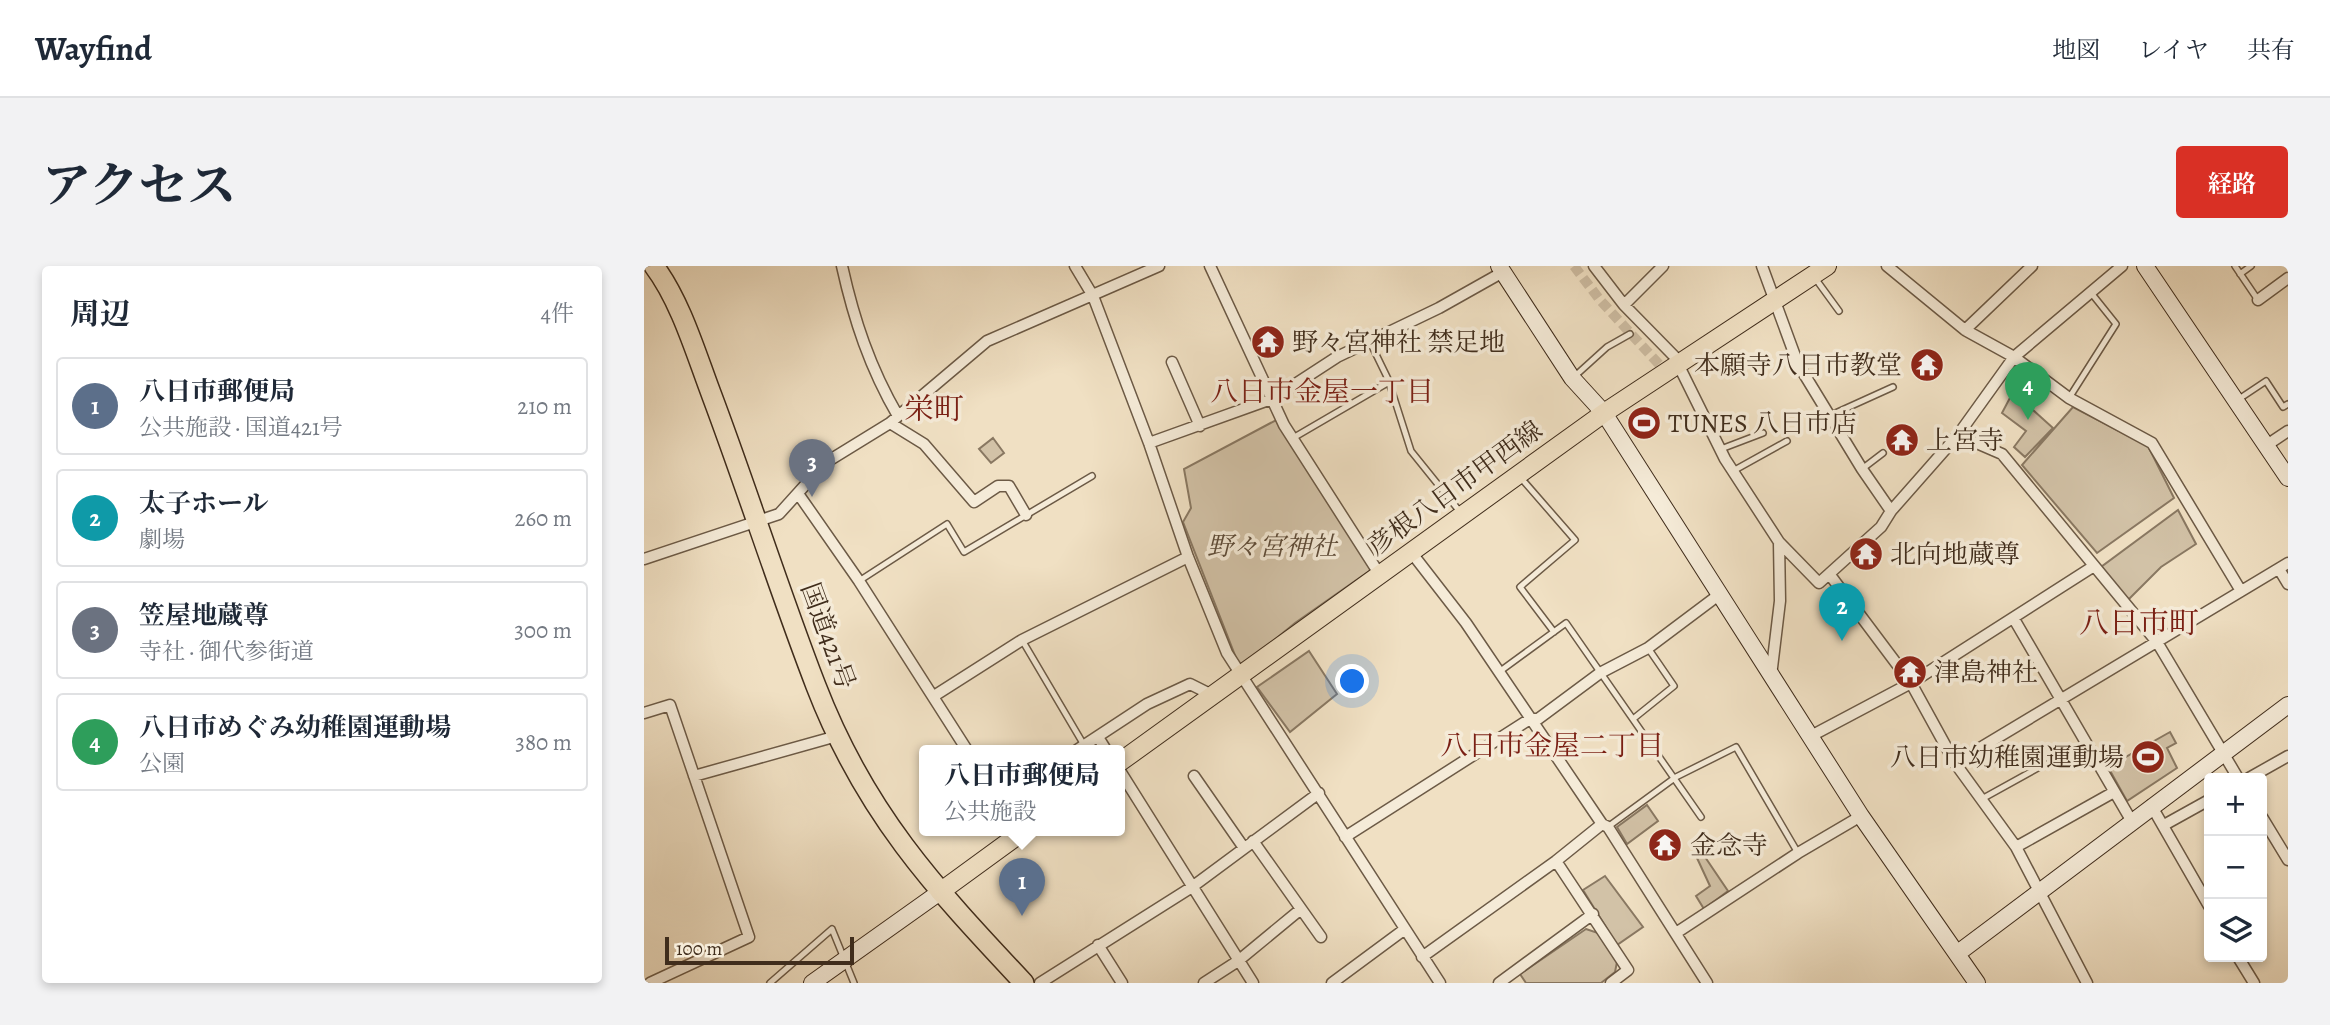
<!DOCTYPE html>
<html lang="ja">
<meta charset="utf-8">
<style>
:root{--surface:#fff;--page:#f2f2f3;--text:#1f2937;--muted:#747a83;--line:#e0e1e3;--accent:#d93025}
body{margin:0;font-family:Alegreya,"Noto Serif JP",serif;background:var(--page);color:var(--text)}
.controls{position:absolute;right:21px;bottom:21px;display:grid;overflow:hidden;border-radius:7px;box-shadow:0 4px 10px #0003}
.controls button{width:63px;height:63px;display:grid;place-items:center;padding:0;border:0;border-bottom:2px solid var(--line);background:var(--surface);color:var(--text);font:35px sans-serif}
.scale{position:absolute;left:21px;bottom:18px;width:189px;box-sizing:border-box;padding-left:7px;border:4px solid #402d1c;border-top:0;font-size:19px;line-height:24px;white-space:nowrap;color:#402d1c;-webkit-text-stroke:5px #f5ebd8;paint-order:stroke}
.you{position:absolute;left:709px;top:416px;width:24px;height:24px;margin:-18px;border:5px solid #fff;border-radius:50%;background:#1a73e8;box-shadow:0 0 0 10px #1a73e833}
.badge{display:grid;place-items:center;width:46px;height:46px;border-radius:50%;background:var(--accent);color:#fff;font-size:23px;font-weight:700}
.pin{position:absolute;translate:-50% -58px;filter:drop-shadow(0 2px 4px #0008)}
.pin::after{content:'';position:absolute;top:37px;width:24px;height:21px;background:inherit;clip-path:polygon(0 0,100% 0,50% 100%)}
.popup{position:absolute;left:275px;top:479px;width:206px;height:91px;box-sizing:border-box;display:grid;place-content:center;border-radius:7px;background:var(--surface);filter:drop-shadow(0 2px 5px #0005);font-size:23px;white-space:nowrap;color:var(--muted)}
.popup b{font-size:26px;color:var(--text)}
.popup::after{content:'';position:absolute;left:50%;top:100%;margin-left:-14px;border:14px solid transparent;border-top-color:var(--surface)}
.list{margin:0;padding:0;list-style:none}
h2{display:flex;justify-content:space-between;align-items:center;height:91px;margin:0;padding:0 28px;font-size:30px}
h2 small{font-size:23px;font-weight:400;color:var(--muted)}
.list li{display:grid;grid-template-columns:46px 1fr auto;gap:21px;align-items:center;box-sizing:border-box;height:98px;margin:0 14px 14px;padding:0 14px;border:2px solid var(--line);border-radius:7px}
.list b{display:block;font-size:26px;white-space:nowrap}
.list p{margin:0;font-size:23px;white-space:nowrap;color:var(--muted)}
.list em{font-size:23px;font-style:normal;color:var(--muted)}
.icon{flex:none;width:38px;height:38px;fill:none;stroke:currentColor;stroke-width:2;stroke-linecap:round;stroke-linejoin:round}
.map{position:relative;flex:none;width:1644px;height:717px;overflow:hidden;border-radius:7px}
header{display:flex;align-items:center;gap:42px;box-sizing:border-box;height:98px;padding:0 35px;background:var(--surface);border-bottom:2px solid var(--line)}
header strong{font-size:33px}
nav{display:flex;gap:38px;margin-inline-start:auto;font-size:24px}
.intro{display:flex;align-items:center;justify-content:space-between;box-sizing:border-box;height:168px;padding:0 42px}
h1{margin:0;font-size:49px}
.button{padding:18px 32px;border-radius:7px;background:var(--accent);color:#fff;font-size:24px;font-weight:700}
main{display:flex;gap:42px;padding:0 42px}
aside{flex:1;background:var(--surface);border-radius:7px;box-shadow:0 4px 10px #0003}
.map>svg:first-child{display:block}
.green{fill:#d2c2a7;stroke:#897862;stroke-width:2}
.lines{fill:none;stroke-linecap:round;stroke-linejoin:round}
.street-tunnel{stroke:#cdbca2;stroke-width:10;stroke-dasharray:10 5;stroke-linecap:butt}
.lane-casing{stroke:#6c5a46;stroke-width:8}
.street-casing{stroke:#6c5a46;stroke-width:13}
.secondary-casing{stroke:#402d1c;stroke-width:18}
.primary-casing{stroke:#402d1c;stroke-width:20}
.highway-casing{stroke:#402d1c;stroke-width:22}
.lane{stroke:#f5ebd8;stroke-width:5}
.street{stroke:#f5ebd8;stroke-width:10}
.secondary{stroke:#f5ebd8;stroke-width:16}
.primary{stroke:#f0e0c3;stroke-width:18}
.highway{stroke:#f0e0c3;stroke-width:19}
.labels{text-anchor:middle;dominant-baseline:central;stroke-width:7;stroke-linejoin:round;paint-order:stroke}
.poi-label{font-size:26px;fill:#402d1c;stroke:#f5ebd8;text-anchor:start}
.street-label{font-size:26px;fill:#402d1c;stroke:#f5ebd8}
.park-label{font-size:26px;font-style:italic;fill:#5d4b38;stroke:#f5ebd8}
.neighbourhood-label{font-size:28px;fill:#7a1f14;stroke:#f5ebd8}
.quarter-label{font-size:30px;fill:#7a1f14;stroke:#f5ebd8}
</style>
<header>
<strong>Wayfind</strong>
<nav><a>地図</a><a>レイヤ</a><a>共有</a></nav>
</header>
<div class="intro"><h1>アクセス</h1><a class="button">経路</a></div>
<main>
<aside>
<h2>周辺<small>4件</small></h2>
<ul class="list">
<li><span class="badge" style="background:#5c6f8a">1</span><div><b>八日市郵便局</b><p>公共施設 · 国道421号</p></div><em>210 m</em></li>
<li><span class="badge" style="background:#0f9aa8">2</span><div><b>太子ホール</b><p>劇場</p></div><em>260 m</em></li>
<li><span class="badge" style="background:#6b7280">3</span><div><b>笠屋地蔵尊</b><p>寺社 · 御代参街道</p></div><em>300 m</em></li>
<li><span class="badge" style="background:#2e9e5b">4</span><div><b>八日市めぐみ幼稚園運動場</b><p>公園</p></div><em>380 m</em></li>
</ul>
</aside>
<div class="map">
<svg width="1644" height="717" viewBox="0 0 1644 717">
<rect width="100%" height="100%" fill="#f0e0c3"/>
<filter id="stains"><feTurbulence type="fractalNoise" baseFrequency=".00286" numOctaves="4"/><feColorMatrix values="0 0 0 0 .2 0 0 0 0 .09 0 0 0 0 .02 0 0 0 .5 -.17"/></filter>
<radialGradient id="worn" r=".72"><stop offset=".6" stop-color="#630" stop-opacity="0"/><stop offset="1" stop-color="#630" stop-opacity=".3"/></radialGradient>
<path class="green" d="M1369,126L1409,162L1381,191L1370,181L1382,165L1358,147Z
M1429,141L1504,180L1530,232L1453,287L1378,199Z
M636,152L731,301L651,357L596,402L539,256L547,242L540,203Z
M349,172L360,187L347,197L335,183Z
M1534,244L1552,278L1517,301L1484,334L1457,301Z
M665,385L693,428L646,466L613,421Z
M1526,466L1532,477L1523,482L1533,502L1483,535L1464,501Z
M1003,539L1014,555L983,578L973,561Z
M1059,588L1084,625L1060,643L1052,630L1066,620L1053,592Z
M961,610L999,661L973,679L939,624Z
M942,663L954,667L973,696L971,706L957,717H882L876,708Z"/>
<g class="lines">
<path class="street-tunnel" d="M930,0L956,34L1023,107"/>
<g class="lane-casing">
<path id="lane" d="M1591,0L1614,34
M1596,8L1607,0
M1171,12L1195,45
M726,76L744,113L767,185L817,247
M931,110L963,81L986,68
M1425,132L1472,58L1448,28
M1595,133L1622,115L1639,141L1644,138
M1185,150L1249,121
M649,172L745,116
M1077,183L1119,167
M1218,203L1239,187
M1089,205L1143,175
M877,212L931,274L876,321L910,366
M215,315L303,258L320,286L448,210
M378,374L440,479
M855,406L922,357L1057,551
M989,453L1030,420L1004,382
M1336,534L1401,498
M965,560L1032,511L1092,481L1154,587
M126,717L188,663L210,717"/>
</g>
<g class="street-casing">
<path id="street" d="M198,0C210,54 226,102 254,150
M431,0L449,30L505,177L544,291L583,387L796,717
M566,0L640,159L736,309
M950,0L980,39L1030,90L1081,193L1135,276L1175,317L1237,261L1247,245L1314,169L1370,91L1478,0
M1118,0L1154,98L1218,203L1247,245
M1243,0L1321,64L1370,91L1425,132L1508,177L1597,325
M1614,34L1644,12
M980,39L1019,0
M1321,64L1388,0
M528,96L556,160
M246,157L280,178L330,236L354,220H365L382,249
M1314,169L1358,188L1513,376L1594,512
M505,177L630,132L693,91L795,42L859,6
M1623,179L1644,165
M155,229L215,315L323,484
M767,286L822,357L958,558L964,561L1063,717
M0,293L135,248L181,197L246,157L343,75L515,0
M1635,303L1644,318
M1186,309L1267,417L1311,497L1372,581L1443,717
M1370,353L1487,554
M1127,410L1136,335L1135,276
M290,430L378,374L544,291
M0,447L26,439L105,671L6,717
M1167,470L1267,417L1450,300
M454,471L462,484
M433,484L503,438L546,418L568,429
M1311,497L1644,297
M476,505L609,717
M50,510L193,470
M550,510L600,582
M1605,512L1644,490
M1507,539L1565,640
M1618,551L1644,594
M1520,559L1565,534
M701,571L886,453H894L956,407L1004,382L1076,328
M609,575L677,671
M1372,581L1470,526
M912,595L984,704L967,717
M1032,667L1154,587L1217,550
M454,679L478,717
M778,691L912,595L958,558
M1594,691L1610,717
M396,717L548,621L675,527
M560,717L594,695L657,643
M688,717L761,663
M855,717L949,648"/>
</g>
<g class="secondary-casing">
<path id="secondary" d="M855,0L928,112L960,147L1217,550L1333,717
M1501,0L1644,212
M1314,687L1644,439
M168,717L296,626"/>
</g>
<g class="primary-casing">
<path id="primary" d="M476,496L960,147L1183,0
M296,626L381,564"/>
</g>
<g class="highway-casing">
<path id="highway" d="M10,0C37,36 52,88 68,130C104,226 135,324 172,420C221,547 289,620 380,717"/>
</g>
<use href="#lane" class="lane"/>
<use href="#street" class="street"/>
<use href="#secondary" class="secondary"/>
<use href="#primary" class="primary"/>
<use href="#highway" class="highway"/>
</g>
<defs>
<g id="temple-disc" transform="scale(1.75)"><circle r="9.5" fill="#8f2418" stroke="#f5ebd8"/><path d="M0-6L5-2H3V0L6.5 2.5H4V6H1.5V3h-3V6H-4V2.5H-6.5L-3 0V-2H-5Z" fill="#fff"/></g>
<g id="stadium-disc" transform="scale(1.75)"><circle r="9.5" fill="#8f2418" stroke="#f5ebd8"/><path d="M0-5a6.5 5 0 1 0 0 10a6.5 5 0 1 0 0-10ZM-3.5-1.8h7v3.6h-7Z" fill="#fff"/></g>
</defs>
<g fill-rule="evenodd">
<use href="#temple-disc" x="624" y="76"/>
<use href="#temple-disc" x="1283" y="99"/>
<use href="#stadium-disc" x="1000" y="157"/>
<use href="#temple-disc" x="1258" y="174"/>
<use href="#temple-disc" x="1222" y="288"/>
<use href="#temple-disc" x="1266" y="406"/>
<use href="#stadium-disc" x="1504" y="491"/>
<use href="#temple-disc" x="1021" y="579"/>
</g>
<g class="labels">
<g class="poi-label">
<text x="648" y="76">野々宮神社 禁足地</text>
<text x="1258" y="99" text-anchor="end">本願寺八日市教堂</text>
<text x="1024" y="157">TUNES 八日市店</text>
<text x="1282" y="174">上宮寺</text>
<text x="1246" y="288">北向地蔵尊</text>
<text x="1290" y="406">津島神社</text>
<text x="1480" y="491" text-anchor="end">八日市幼稚園運動場</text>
<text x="1046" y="579">金念寺</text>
</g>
<g class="street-label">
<text transform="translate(811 222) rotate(-36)">彦根八日市甲西線</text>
<text transform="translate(184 370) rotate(70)">国道421号</text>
</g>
<g class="park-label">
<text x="628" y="280">野々宮神社</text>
</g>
<g class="neighbourhood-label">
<text x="678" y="126">八日市金屋一丁目</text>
<text x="908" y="480">八日市金屋二丁目</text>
</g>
<g class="quarter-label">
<text x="290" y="143">栄町</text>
<text x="1495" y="357">八日市町</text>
</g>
</g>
<rect width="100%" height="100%" filter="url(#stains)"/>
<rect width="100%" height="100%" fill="url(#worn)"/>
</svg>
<div class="controls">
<button>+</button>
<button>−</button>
<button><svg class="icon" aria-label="layers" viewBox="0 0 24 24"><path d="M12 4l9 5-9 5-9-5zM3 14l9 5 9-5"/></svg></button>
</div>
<div class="scale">100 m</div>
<div class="you"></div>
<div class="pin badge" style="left:378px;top:650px;background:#5c6f8a">1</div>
<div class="popup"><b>八日市郵便局</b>公共施設</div>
<div class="pin badge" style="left:1198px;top:375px;background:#0f9aa8">2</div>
<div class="pin badge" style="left:168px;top:231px;background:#6b7280">3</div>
<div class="pin badge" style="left:1384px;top:154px;background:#2e9e5b">4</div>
</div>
</main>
